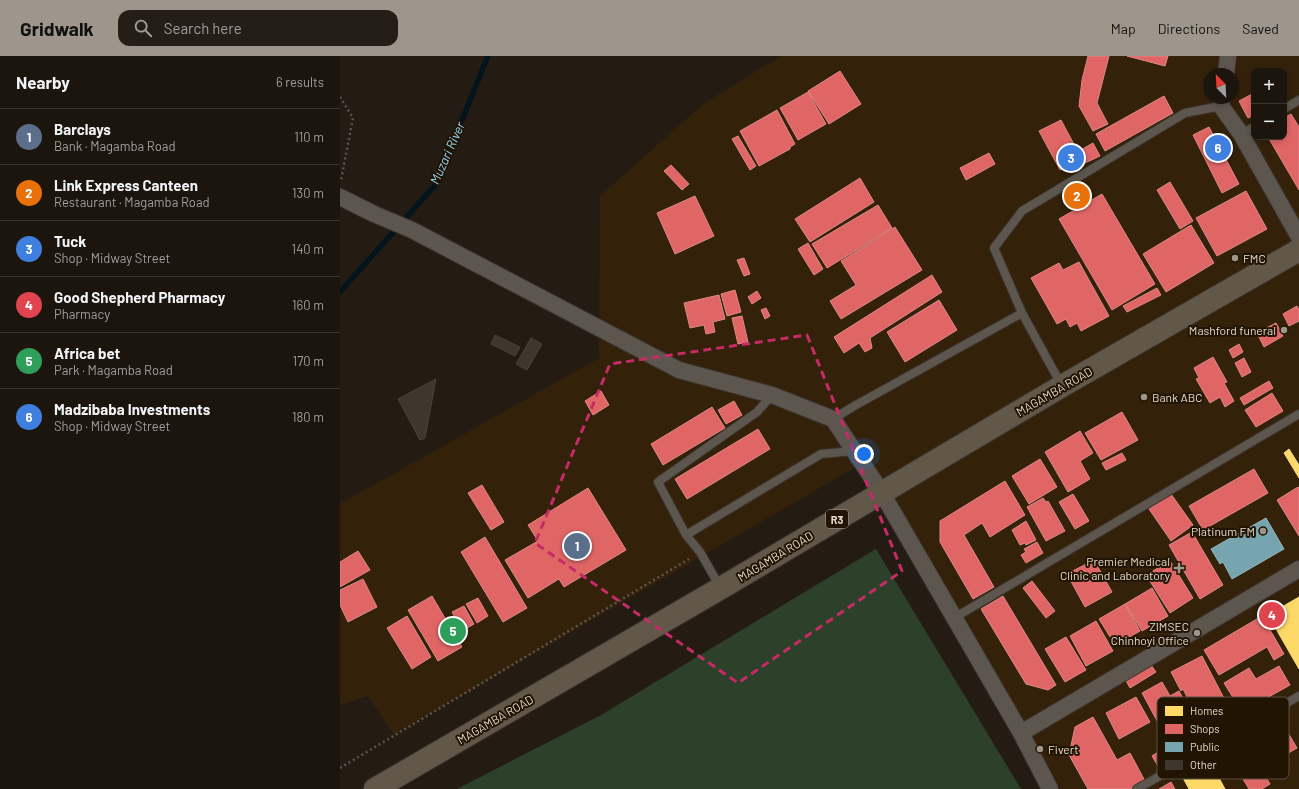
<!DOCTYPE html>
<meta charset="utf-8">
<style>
:root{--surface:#1b150e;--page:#241e17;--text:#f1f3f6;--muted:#a09f9e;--line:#39342e;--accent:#9f968b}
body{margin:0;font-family:Barlow,sans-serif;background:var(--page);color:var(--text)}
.controls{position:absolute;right:12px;top:12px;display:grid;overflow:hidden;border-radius:8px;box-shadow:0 2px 6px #0003}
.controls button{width:36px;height:36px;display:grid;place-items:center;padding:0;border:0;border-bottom:1px solid var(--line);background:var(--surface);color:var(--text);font:20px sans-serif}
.compass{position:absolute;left:863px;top:12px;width:36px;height:36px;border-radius:50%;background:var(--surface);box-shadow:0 2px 6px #0003;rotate:336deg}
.you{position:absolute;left:524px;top:398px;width:14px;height:14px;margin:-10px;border:3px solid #fff;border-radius:50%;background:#1a73e8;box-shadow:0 0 0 6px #1a73e833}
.badge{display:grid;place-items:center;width:26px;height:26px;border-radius:50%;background:var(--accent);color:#fff;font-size:13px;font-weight:700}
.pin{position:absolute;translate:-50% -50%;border:2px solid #fff;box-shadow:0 1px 4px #0006}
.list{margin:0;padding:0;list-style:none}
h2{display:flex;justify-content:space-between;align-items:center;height:52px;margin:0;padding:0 16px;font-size:17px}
h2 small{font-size:13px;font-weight:400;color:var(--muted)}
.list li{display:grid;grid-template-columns:26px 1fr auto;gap:12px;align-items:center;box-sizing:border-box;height:56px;padding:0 16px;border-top:1px solid var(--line)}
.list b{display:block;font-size:15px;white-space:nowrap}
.list p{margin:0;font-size:13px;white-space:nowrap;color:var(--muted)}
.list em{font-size:13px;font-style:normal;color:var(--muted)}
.icon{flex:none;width:22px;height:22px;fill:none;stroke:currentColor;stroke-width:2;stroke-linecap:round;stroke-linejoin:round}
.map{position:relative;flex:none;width:959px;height:733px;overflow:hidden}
header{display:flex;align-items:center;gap:24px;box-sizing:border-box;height:56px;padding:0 20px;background:var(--accent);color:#111}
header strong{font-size:19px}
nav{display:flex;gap:22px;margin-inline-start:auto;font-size:14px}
.search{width:280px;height:36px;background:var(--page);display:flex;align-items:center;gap:10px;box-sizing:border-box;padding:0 14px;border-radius:12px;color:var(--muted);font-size:15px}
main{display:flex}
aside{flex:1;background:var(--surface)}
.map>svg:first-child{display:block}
.built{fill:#33210a;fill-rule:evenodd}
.green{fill:#2d4029}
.homes{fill:#ffd966;stroke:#f6d885}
.shops{fill:#e06666;stroke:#e08885}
.public{fill:#76a5af;stroke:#96b4b8}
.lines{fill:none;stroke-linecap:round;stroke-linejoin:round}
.stream{stroke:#03151c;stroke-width:5.5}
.building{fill:#3f362c;stroke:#4a433c}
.service-casing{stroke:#3c352f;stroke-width:10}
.minor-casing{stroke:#3c352f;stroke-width:18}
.trunk-casing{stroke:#3c352f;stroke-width:24}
.path{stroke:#5b554e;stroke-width:2.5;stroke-dasharray:2 3;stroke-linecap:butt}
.service{stroke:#5d564e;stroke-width:8}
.minor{stroke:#5d564e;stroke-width:16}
.trunk{stroke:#62584a;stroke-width:22}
.marked{fill:none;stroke:#c52b66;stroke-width:3;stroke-dasharray:8 5;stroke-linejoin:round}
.poi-dot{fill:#9f968b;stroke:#221403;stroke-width:1.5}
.labels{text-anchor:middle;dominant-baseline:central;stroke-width:4;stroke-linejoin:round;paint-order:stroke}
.shield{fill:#221403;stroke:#a89c90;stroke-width:1}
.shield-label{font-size:11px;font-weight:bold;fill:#e1d7cc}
.poi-label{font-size:12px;fill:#e1d7cc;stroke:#221403;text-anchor:end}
.street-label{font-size:12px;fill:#e1d7cc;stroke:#221403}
.water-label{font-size:13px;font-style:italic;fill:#8cd7f9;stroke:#221403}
.key{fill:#221403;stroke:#5b4e3f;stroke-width:1}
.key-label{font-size:11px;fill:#e1d7cc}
</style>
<header>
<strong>Gridwalk</strong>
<div class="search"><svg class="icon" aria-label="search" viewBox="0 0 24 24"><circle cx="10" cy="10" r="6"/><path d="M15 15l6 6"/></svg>Search here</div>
<nav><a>Map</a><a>Directions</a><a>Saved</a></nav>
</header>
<main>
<aside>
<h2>Nearby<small>6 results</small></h2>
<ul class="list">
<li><span class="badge" style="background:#5c6f8a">1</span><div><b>Barclays</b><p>Bank · Magamba Road</p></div><em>110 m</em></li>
<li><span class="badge" style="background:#e8710a">2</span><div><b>Link Express Canteen</b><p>Restaurant · Magamba Road</p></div><em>130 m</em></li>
<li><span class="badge" style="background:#3f7fe0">3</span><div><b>Tuck</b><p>Shop · Midway Street</p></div><em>140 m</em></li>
<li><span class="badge" style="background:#e0444e">4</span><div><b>Good Shepherd Pharmacy</b><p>Pharmacy</p></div><em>160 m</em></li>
<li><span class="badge" style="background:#2e9e5b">5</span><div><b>Africa bet</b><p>Park · Magamba Road</p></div><em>170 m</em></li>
<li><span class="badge" style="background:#3f7fe0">6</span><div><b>Madzibaba Investments</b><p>Shop · Midway Street</p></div><em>180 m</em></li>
</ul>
</aside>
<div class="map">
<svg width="959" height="733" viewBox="0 0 959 733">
<rect width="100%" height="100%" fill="#241c13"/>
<path class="built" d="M441,0H959V733H721L528,404L54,679L28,640L0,649V448L259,302L260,140L363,48ZM914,15H944V81H914ZM869,18H893V42H869Z"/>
<path class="green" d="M536,493L681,733H117L261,659Z"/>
<path class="homes" d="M949,393L959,409V422L944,397Z
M959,541V613L928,559Z
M870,705L885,733H849L842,720Z"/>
<path class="shops" d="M748,0H769L757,47L768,68L753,75L739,50L742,24Z
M787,0H828L825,10Z
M500,15L521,48L489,68L468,35Z
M468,36L486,68L458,84L440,52Z
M914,37V59L908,62L899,45Z
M824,40L833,57L765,95L756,78Z
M437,54L455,88L450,91V93L419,110L400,75Z
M951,58L959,71V134L928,81H944V62Z
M721,64L737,94L733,96L737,104L720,114L699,75Z
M869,71L899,128L882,137L853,79Z
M398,80L416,110L410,114L392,83Z
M753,87L760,100L745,107L739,95Z
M649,97L655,108L626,124L620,112Z
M331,109L349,128L342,134L324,115Z
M520,122L534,146L470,186L455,163Z
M830,126L853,165L840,173L817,134Z
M906,135L927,173L877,200L856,162Z
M762,138L815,228L772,254L719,163Z
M355,140L374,180L335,198L317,157Z
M538,149L552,172L487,212L472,188Z
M851,169L874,207L826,236L803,198Z
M555,171L582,214L501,263L490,245L516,229L501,205Z
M468,187L483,213L474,219L458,193Z
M404,202L410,218L404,220L397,204Z
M739,206L769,260L741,275L737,267L730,271L726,263L717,268L691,222L719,207L723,214Z
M592,219L602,236L530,282L532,292L525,296L519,287L504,297L494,281Z
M817,232L821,239L787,256L783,250Z
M395,234L401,256L387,260L381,238Z
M417,235L421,242L412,248L408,241Z
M379,239L385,263L373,266L375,276L366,278L364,269L350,272L344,247Z
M599,244L617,274L565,306L547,276Z
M957,250L959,254V265L949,270L943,258Z
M426,252L430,260L425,263L421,254Z
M402,260L408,286L398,288L392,262Z
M936,267L943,280L924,291L917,277Z
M899,288L903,296L893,302L889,294Z
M873,301L887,326L884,327L894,345L885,351L880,341L870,347L856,323L859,322L854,312Z
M904,302L911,316L902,321L895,307Z
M929,325L933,332L904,349L900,342Z
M261,335L269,349L253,359L245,345Z
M932,337L943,355L916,371L905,354Z
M394,345L402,359L386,368L378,354Z
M372,351L385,372L323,409L311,388Z
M782,356L798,384L761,404L745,377Z
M418,373L430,393L347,443L335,423Z
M740,375L753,397L740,405L750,423L728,436L705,396Z
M782,397L786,404L766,414L762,407Z
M700,403L717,431L689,448L672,420Z
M914,413L928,437L863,474L849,450Z
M665,425L685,459L650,481L642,467L624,479L654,531L633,543L600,486V465Z
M142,429L164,466L151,474L128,437Z
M958,431L959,432V480L937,444Z
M248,432L286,494L224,531L219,523L188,542L165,504L198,485L188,469Z
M733,438L749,465L735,473L719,446Z
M831,438L853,469L831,485L809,453Z
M703,442L706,446L708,445L725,475L706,485L687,451Z
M686,465L696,484L686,489L685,487L680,489L672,474Z
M852,476L883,529L860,543L829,489Z
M145,481L187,552L163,566L121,496Z
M697,486L703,497L686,507L681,499L686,496L684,493Z
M18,495L30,514L0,531V506Z
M754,504L772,536L745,551L727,518Z
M830,505L853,542L830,557L806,519Z
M23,523L37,551L8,566L0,549V534Z
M692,525L715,555L706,562L683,532Z
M812,532L828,560L802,575L785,548Z
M92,540L122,591L98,605L68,554Z
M663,540L716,629L708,634L686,628L641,553Z
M138,542L148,560L137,567L126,548Z
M785,548L800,575L775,589L759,563Z
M124,550L134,568L122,575L112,556Z
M67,560L91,601L72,613L47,572Z
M922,560L944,598L934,604L927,591L879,619L864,594Z
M756,565L773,595L746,610L730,580Z
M726,581L746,614L725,626L705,593Z
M862,600L888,650L859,665L843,633L841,635L831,616Z
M809,606L816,616L790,632L784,621Z
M939,610L950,629L902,656L884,627L909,612L916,623Z
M822,626L830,640L839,635L854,663L845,668L843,663L840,665L839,662L821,672L802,637Z
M796,641L810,666L779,683L766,657Z
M753,661L777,704L790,697L805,725L791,733H748L729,699L735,671Z
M944,670L957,692L921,713L930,728L922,733H909L890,701Z
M827,690L837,705L821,715L812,700Z
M831,726L835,733H819Z"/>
<path class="public" d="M926,462L944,493L892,523L883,506L880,508L871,493Z"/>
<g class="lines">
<path class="stream" d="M0,236L96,128L148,0"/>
</g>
<path class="building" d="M155,279L180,291L175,300L151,288Z
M191,282L202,288L187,314L176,308Z
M96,323L85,382L80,384L58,343Z"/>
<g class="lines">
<g class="service-casing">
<path id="service" d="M944,53L959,44
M901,78L914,71
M722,330L682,257L654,192L682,155L845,57L881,50
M493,363L516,349L682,257
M346,479L318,426L417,356L432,339
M380,531L360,496L346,479L481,398L513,395
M614,562L959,358
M797,733L959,640"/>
</g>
<g class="minor-casing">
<path id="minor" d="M886,18L888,0
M882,42L881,50L901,78L959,181
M0,141L34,158L72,174L339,314L432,339L493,363L542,437L681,677L710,733
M681,677L959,513"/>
</g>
<g class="trunk-casing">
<path id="trunk" d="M35,733L381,532L722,330L959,194"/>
</g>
<path class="path" d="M0,41L13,62L1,124
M0,712L349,503"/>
<use href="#service" class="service"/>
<use href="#minor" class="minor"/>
<use href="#trunk" class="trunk"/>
</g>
<path class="marked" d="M467,279L562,515L398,627L195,487L270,308Z"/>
<g class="poi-dot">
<circle cx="895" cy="202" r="4"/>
<circle cx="944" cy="274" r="4"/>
<circle cx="804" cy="341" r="4"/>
<circle cx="923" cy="475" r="4"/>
<path d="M837 506h4v4h4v4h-4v4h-4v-4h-4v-4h4z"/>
<circle cx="857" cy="577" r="4"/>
<circle cx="700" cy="693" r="4"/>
</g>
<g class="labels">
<rect class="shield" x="486" y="454" width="22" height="18" rx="3"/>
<g class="shield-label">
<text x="497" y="463">R3</text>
</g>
<g class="poi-label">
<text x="903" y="202" text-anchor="start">FMC</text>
<text x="936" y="274">Mashford funeral</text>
<text x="812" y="341" text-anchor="start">Bank ABC</text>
<text x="915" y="475">Platinum FM</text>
<text x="830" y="505">Premier Medical<tspan x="830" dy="14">Clinic and Laboratory</tspan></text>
<text x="849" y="570">ZIMSEC<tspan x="849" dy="14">Chinhoyi Office</tspan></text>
<text x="708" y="693" text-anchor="start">Fivert</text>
</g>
<g class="street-label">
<text transform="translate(714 335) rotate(-30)">MAGAMBA ROAD</text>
<text transform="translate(435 500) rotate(-31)">MAGAMBA ROAD</text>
<text transform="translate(155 663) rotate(-30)">MAGAMBA ROAD</text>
</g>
<g class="water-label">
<text transform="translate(107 97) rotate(-66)">Muzari River</text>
</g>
</g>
<rect x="817" y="641" width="132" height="82" rx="6" class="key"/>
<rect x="825" y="650" width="18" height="10" fill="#ffd966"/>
<rect x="825" y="668" width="18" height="10" fill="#e06666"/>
<rect x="825" y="686" width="18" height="10" fill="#76a5af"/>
<rect x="825" y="704" width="18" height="10" fill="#3f362c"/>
<g class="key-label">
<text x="850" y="659">Homes</text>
<text x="850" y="677">Shops</text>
<text x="850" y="695">Public</text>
<text x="850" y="713">Other</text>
</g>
</svg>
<div class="controls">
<button>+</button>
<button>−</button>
</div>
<svg class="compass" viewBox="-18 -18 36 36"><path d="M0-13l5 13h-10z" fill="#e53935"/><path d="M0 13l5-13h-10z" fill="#a09f9e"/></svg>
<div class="you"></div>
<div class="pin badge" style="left:237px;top:490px;background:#5c6f8a">1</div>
<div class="pin badge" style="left:737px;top:140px;background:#e8710a">2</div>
<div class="pin badge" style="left:731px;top:102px;background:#3f7fe0">3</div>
<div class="pin badge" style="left:932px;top:559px;background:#e0444e">4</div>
<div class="pin badge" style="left:113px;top:575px;background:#2e9e5b">5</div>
<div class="pin badge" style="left:878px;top:92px;background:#3f7fe0">6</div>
</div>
</main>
